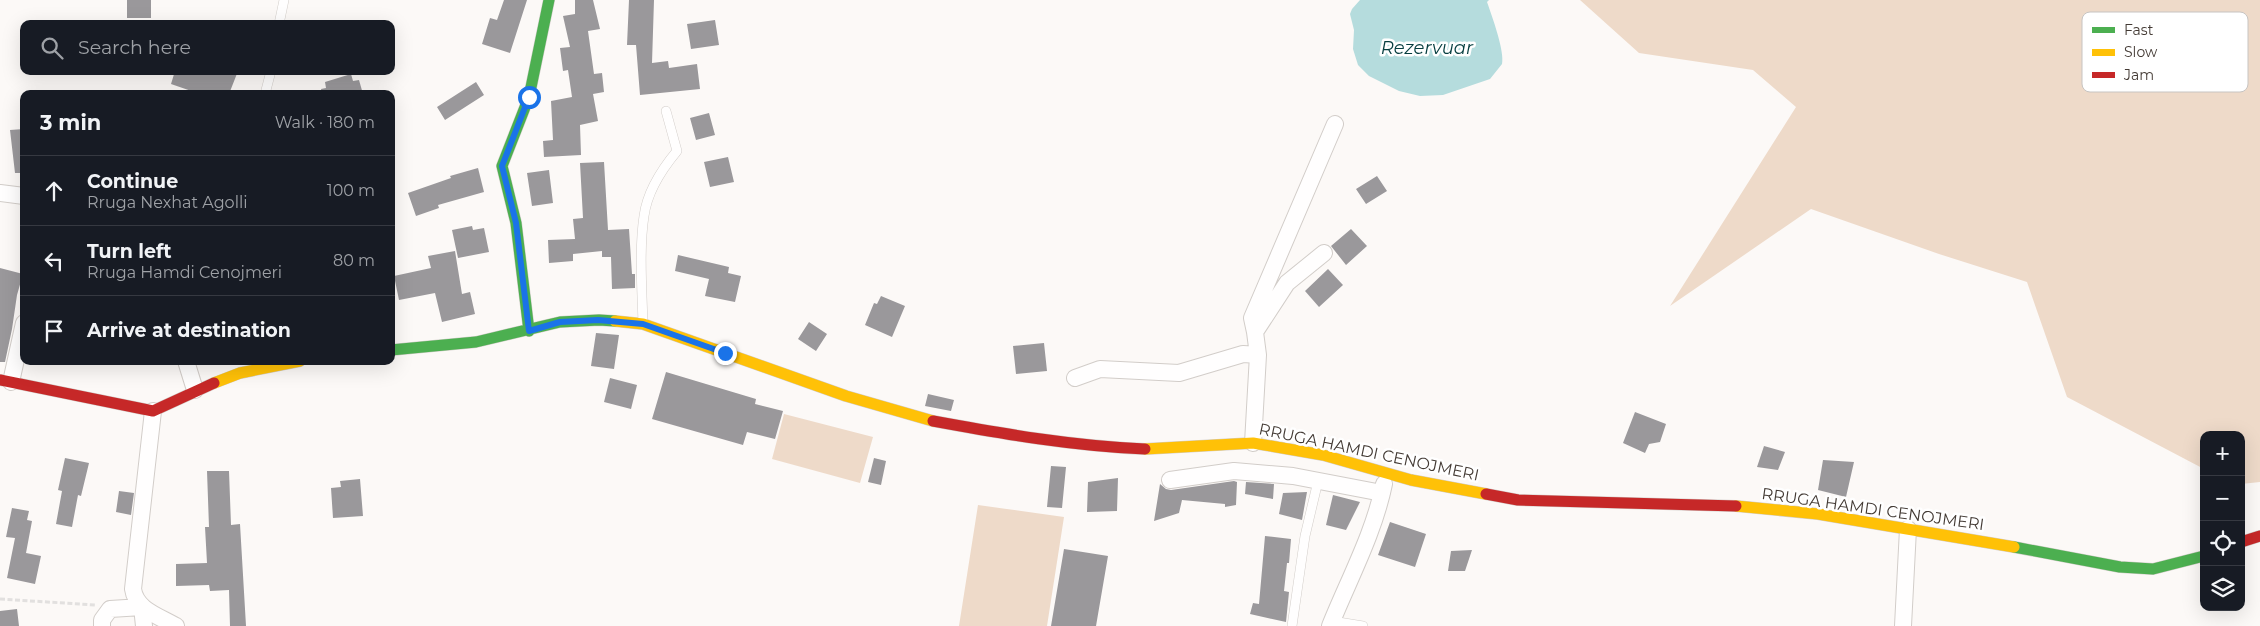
<!DOCTYPE html>
<meta charset="utf-8">
<style>
:root{--surface:#171b24;--page:#20242c;--text:#f1f3f6;--muted:#9ea1a6;--line:#363941}
body{margin:0;font-family:Montserrat,sans-serif;background:var(--page);color:var(--text)}
.controls{position:absolute;right:15px;bottom:15px;display:grid;overflow:hidden;border-radius:10px;box-shadow:0 5px 20px #0002}
.controls button{width:45px;height:45px;display:grid;place-items:center;padding:0;border:0;border-bottom:1px solid var(--line);background:var(--surface);color:var(--text);font:25px sans-serif}
.stop{position:absolute;width:15px;height:15px;margin:-11px;border:4px solid #1a73e8;border-radius:50%;background:#fff}
.stop.end{background:#1a73e8;border-color:#fff;box-shadow:0 1px 5px #0008}
.list{margin:0;padding:0;list-style:none}
h2{display:flex;justify-content:space-between;align-items:center;height:65px;margin:0;padding:0 20px;font-size:21px}
h2 small{font-size:16px;font-weight:400;color:var(--muted)}
.list li{display:grid;grid-template-columns:32px 1fr auto;gap:15px;align-items:center;box-sizing:border-box;height:70px;padding:0 20px;border-top:1px solid var(--line)}
.list b{display:block;font-size:19px;white-space:nowrap}
.list p{margin:0;font-size:16px;white-space:nowrap;color:var(--muted)}
.list em{font-size:16px;font-style:normal;color:var(--muted)}
.icon{flex:none;width:28px;height:28px;fill:none;stroke:currentColor;stroke-width:2;stroke-linecap:round;stroke-linejoin:round}
.map{position:relative;flex:none;width:2260px;height:626px;overflow:hidden}
.search{position:absolute;background:var(--surface);box-shadow:0 5px 20px #0002;left:20px;top:20px;width:375px;height:55px;display:flex;align-items:center;gap:12px;box-sizing:border-box;padding:0 18px;border-radius:10px;color:var(--muted);font-size:19px}
.panel{position:absolute;background:var(--surface);box-shadow:0 5px 20px #0002;left:20px;top:90px;width:375px;height:275px;border-radius:10px}
.map>svg:first-child{display:block}
.green{fill:#eedac9}
.water{fill:#b5dcdd}
.building{fill:#9a989b}
.lines{fill:none;stroke-linecap:round;stroke-linejoin:round}
.lane-casing{stroke:#d2cdc9;stroke-width:10}
.street-casing{stroke:#d2cdc9;stroke-width:18}
.fast-casing{stroke:#d2cdc9;stroke-width:12}
.slow-casing{stroke:#d2cdc9;stroke-width:12}
.jam-casing{stroke:#d2cdc9;stroke-width:12}
.path{stroke:#e2e0df;stroke-width:3;stroke-dasharray:5 2.5;stroke-linecap:butt}
.lane{stroke:#fffefe;stroke-width:9}
.street{stroke:#fffefe;stroke-width:16}
.fast{stroke:#4caf50;stroke-width:11}
.slow{stroke:#ffc107;stroke-width:11}
.jam{stroke:#c62828;stroke-width:11}
.route{stroke:#1a73e8;stroke-width:6}
.labels{text-anchor:middle;dominant-baseline:central;stroke-width:5;stroke-linejoin:round;paint-order:stroke}
.street-label{font-size:16px;fill:#433a34;stroke:#fff}
.water-label{font-size:18px;font-style:italic;fill:#053d3f;stroke:#fff}
.key{fill:#fff;stroke:#c7c4c2;stroke-width:1}
.key-label{font-size:14px;fill:#433a34}
</style>
<div class="map">
<svg width="2260" height="626" viewBox="0 0 2260 626">
<rect width="100%" height="100%" fill="#fcf9f7"/>
<path class="green" d="M1580,0H2260V482L2241,484V435H2204V469L2067,397L2027,282L1939,254L1811,209L1670,306L1796,107L1753,70L1639,53Z
M784,414L873,437L860,483L772,459Z
M978,505L1064,517L1047,626H959Z"/>
<path class="water" d="M1360,0H1489L1487,2C1492,16 1505,52 1502,64L1490,79L1443,95L1420,96L1399,91L1369,76L1358,65L1353,49L1354,30L1350,14L1352,9Z"/>
<path class="building" d="M127,0H151V18H127Z
M504,0H527L510,53L482,44L490,18L497,20Z
M575,0H593L600,29L588,31L594,74L602,73L604,92L593,94L598,121L580,125L581,155L544,157L543,141L553,140L551,101L572,97L568,70L563,71L560,48L570,47L563,16L575,14Z
M629,0H654L652,63L668,61L669,68L697,64L700,89L640,95L636,45H627Z
M715,20L719,45L691,49L687,24Z
M175,71H238L229,94H200L171,84Z
M351,74L353,81L359,80L363,94H322L321,89L326,88L325,82Z
M476,82L484,95L445,120L437,107Z
M709,113L715,135L696,140L690,118Z
M24,129V173H15L10,130Z
M728,157L734,182L710,187L704,162Z
M604,162L608,230L629,229L632,274H635V288L612,289L611,257H602V251L573,254V261L549,263L548,240L575,239L573,219L583,218L580,163Z
M478,168L484,192L438,205L439,208L416,216L408,193L451,178L450,176Z
M549,170L553,203L532,206L527,173Z
M1377,176L1387,191L1366,204L1356,189Z
M472,226L473,230L484,228L489,252L458,258L452,230Z
M1351,229L1367,246L1346,265L1331,246Z
M455,251L462,294L470,292L475,314L442,322L435,293L399,300L394,276L431,268L428,256Z
M678,255L729,267L728,273L741,276L735,302L705,296L709,279L675,271Z
M0,268L23,274L17,295L12,329L5,362H0Z
M1328,269L1343,285L1319,307L1305,291Z
M881,296L905,306L892,337L865,325L874,303L877,304Z
M809,322L827,334L816,351L798,339Z
M596,333L619,335L614,369L591,366Z
M1044,343L1047,371L1016,374L1013,346Z
M666,372L756,399L755,404L783,411L775,439L747,432L743,445L652,419Z
M610,378L637,385L631,409L604,402Z
M928,394L954,400L951,411L925,406Z
M1635,412L1666,424L1660,442L1649,444L1645,453L1623,443Z
M1764,446L1785,452L1778,470L1757,467Z
M65,458L89,463L81,496L78,495L72,527L56,524L62,491L58,490Z
M874,458L886,461L881,485L868,482Z
M1823,460L1854,462L1846,497L1818,490Z
M1051,466L1066,467L1062,508L1047,507Z
M207,471H229L231,525L240,524L246,626H230L229,590L210,591L209,585L176,586V564L207,563L205,527H209Z
M1118,478L1117,511L1087,512L1088,482Z
M360,479L363,516L333,518L331,488L341,487L340,481Z
M1234,481L1237,482L1236,505L1225,507V504L1182,500L1179,513L1154,521L1160,484L1166,489L1171,490Z
M1246,482L1274,484L1273,499L1245,494Z
M119,491L134,493L131,515L116,512Z
M1307,492L1302,520L1279,514L1283,493Z
M1333,495L1360,502L1346,530L1326,525Z
M12,508L29,511L27,520L32,521L26,553L41,556L35,584L7,578L15,538L6,537Z
M1390,522L1426,534L1415,567L1378,555Z
M1265,536L1291,539L1289,563H1287L1284,591L1289,592L1286,622L1250,614L1253,603L1259,604Z
M1064,549L1108,556L1096,626H1051Z
M1472,550L1465,571H1448L1451,551Z
M17,609L19,626H0V611Z"/>
<g class="lines">
<g class="lane-casing">
<path id="lane" d="M279,24L284,0
M265,94L271,71
M643,324C642,290 639,249 644,216C647,193 662,169 677,151L666,111
M1332,621L1363,626
M1292,626L1305,536L1318,481"/>
</g>
<g class="street-casing">
<path id="street" d="M0,193L24,196
M1255,332L1252,318L1335,124
M186,361L195,390
M1075,378L1100,369L1179,373L1243,354L1258,355
M11,382L24,323
M153,411L133,589C136,610 159,616 176,626
M1253,443L1258,355L1255,332L1287,283L1324,253
M1170,480L1234,471L1293,476L1382,493
M102,626V620L110,609L142,607L144,626
M1330,626C1349,579 1374,533 1384,484
M1903,626L1908,529"/>
</g>
<g class="fast-casing">
<path id="fast" d="M529,331L516,223L502,166L529,97L549,0
M391,350L476,342L560,322L599,320L615,321
M2014,547L2120,567L2153,569L2204,556"/>
</g>
<g class="slow-casing">
<path id="slow" d="M615,321L643,324L846,396L933,421
M214,383L240,373L300,361
M1145,449L1253,443L1323,455L1411,480L1486,494
M1736,506L1818,514L2014,547"/>
</g>
<g class="jam-casing">
<path id="jam" d="M0,380L153,411L214,383
M933,421C1004,434 1073,446 1145,449
M1486,494L1518,500L1736,506
M2241,542L2260,536"/>
</g>
<path class="path" d="M0,599L95,605"/>
<use href="#lane" class="lane"/>
<use href="#street" class="street"/>
<use href="#fast" class="fast"/>
<use href="#slow" class="slow"/>
<use href="#jam" class="jam"/>
</g>
<g class="lines">
<path class="route" d="M529,97L502,166L516,223L529,331L560,322L598,320L643,324L725,353"/>
</g>
<g class="labels">
<g class="street-label">
<text transform="translate(1369 452) rotate(12)">RRUGA HAMDI CENOJMERI</text>
<text transform="translate(1873 509) rotate(8)">RRUGA HAMDI CENOJMERI</text>
</g>
<g class="water-label">
<text x="1427" y="48">Rezervuar</text>
</g>
</g>
<rect x="2082" y="12" width="166" height="80" rx="8" class="key"/>
<rect x="2092" y="27" width="23" height="6" fill="#4caf50"/>
<rect x="2092" y="49" width="23" height="7" fill="#ffc107"/>
<rect x="2092" y="72" width="23" height="6" fill="#c62828"/>
<g class="key-label">
<text x="2124" y="35">Fast</text>
<text x="2124" y="57">Slow</text>
<text x="2124" y="80">Jam</text>
</g>
</svg>
<div class="controls">
<button>+</button>
<button>−</button>
<button><svg class="icon" aria-label="locate" viewBox="0 0 24 24"><circle cx="12" cy="12" r="6"/><path d="M12 2v4M12 18v4M2 12h4M18 12h4"/></svg></button>
<button><svg class="icon" aria-label="layers" viewBox="0 0 24 24"><path d="M12 4l9 5-9 5-9-5zM3 14l9 5 9-5"/></svg></button>
</div>
<div class="stop" style="left:529px;top:97px"></div>
<div class="stop end" style="left:725px;top:353px"></div>
<div class="search"><svg class="icon" aria-label="search" viewBox="0 0 24 24"><circle cx="10" cy="10" r="6"/><path d="M15 15l6 6"/></svg>Search here</div>
<section class="panel">
<h2>3 min<small>Walk · 180 m</small></h2>
<ul class="list">
<li><svg class="icon" aria-label="ahead" viewBox="0 0 24 24"><path d="M12 20V5M6 11l6-6 6 6"/></svg><div><b>Continue</b><p>Rruga Nexhat Agolli</p></div><em>100 m</em></li>
<li><svg class="icon" aria-label="left" viewBox="0 0 24 24"><path d="M17 20v-9H6M10 6l-5 5 5 5"/></svg><div><b>Turn left</b><p>Rruga Hamdi Cenojmeri</p></div><em>80 m</em></li>
<li><svg class="icon" aria-label="arrive" viewBox="0 0 24 24"><path d="M6 21V4h12l-3 4 3 4H6"/></svg><div><b>Arrive at destination</b></div></li>
</ul>
</section>
</div>
